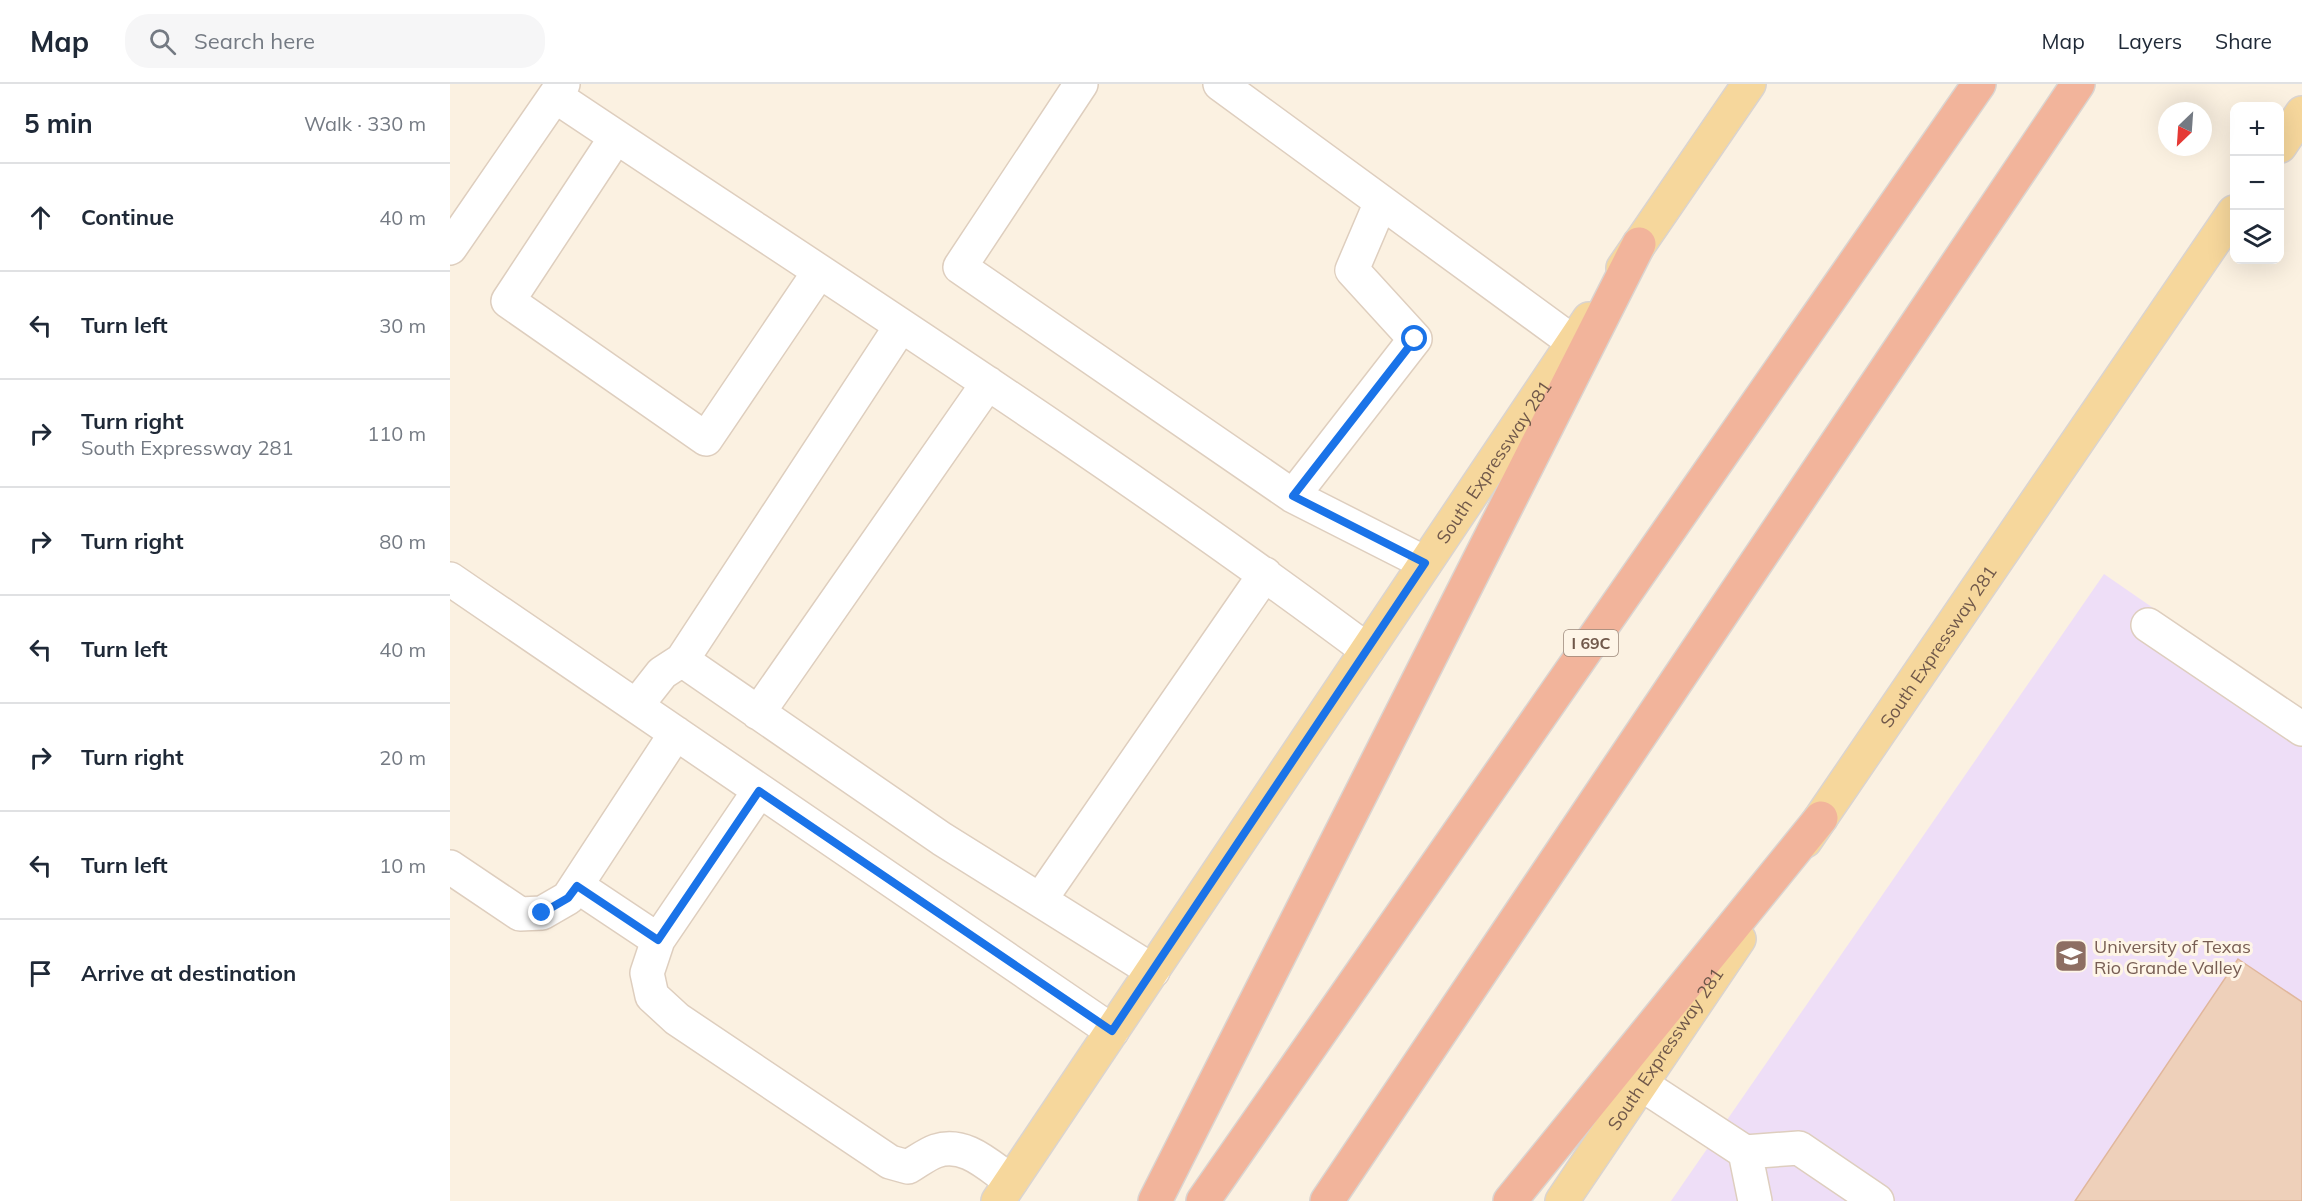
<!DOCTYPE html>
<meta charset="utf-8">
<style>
:root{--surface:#fff;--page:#f6f6f7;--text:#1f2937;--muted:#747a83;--line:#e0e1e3}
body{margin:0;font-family:Mulish,sans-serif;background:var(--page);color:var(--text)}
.controls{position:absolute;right:18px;top:18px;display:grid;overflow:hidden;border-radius:12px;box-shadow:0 6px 24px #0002}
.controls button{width:54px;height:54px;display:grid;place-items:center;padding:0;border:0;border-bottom:2px solid var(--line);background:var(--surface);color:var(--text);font:30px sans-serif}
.compass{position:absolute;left:1708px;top:18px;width:54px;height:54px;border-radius:50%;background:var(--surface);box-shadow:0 6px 24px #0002;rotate:205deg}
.stop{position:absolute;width:18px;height:18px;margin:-14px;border:4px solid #1a73e8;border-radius:50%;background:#fff}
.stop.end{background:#1a73e8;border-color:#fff;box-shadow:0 2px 6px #0008}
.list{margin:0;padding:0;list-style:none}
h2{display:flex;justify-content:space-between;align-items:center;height:78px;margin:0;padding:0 24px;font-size:26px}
h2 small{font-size:20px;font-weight:400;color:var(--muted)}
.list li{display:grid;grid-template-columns:39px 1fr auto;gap:18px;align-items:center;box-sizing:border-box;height:108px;padding:0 24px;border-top:2px solid var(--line)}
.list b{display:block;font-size:22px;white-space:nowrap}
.list p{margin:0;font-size:20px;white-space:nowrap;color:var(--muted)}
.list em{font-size:20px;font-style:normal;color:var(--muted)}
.icon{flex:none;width:33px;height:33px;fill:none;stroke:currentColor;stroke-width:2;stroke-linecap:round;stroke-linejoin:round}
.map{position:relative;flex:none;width:1852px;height:1117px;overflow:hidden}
header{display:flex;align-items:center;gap:36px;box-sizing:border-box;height:84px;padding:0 30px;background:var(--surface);border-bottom:2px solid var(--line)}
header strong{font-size:28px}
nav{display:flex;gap:33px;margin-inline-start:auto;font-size:21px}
.search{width:420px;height:54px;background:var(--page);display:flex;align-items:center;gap:15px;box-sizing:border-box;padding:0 21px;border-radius:24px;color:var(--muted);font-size:22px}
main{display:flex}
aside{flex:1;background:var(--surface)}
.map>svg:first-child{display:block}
.education{fill:#eedef7}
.building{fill:#eed0ba;stroke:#e0b79c;stroke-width:1.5}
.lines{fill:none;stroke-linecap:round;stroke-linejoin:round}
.minor-casing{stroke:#decebe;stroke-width:36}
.major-casing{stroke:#dad4d0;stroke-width:36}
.highway-casing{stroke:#dad4d0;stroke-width:36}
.minor{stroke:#fff;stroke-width:33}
.major{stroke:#f6d79c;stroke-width:33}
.highway{stroke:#f2b49b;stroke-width:33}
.route{stroke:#1a73e8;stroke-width:8}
.labels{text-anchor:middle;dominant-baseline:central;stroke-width:6;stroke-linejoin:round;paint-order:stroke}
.shield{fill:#fef5e7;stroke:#9b8779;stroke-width:1.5}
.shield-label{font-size:16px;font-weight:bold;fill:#70584a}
.street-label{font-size:18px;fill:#70584a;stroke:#fef5e7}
.education-label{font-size:18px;fill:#785e54;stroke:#fef5e7;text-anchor:start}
</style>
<header>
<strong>Map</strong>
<div class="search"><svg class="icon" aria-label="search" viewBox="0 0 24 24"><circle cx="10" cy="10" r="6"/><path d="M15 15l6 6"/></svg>Search here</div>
<nav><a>Map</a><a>Layers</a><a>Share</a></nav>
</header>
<main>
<aside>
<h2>5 min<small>Walk · 330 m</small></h2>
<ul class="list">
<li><svg class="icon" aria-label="ahead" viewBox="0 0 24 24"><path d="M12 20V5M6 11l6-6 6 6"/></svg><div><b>Continue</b></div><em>40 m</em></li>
<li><svg class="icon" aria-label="left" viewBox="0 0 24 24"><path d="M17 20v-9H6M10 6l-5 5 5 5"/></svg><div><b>Turn left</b></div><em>30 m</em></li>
<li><svg class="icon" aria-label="right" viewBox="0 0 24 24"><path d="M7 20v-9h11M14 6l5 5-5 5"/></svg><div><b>Turn right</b><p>South Expressway 281</p></div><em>110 m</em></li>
<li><svg class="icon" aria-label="right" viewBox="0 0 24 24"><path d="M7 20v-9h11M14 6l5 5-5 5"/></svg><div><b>Turn right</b></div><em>80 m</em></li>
<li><svg class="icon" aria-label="left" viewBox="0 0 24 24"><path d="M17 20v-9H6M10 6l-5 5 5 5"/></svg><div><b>Turn left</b></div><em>40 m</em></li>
<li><svg class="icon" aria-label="right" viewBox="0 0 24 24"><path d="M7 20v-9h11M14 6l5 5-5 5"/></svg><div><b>Turn right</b></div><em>20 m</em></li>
<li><svg class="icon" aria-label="left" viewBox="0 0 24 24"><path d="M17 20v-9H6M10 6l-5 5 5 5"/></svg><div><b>Turn left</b></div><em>10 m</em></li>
<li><svg class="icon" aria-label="arrive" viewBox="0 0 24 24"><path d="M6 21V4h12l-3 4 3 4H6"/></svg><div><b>Arrive at destination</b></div></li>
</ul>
</aside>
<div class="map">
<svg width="1852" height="1117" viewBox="0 0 1852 1117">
<rect width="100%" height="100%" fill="#fbf1e1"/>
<path class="education" d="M1654,490L1852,627V1117H1221Z"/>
<path class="building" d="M1788,875L1852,918V1117H1625Z"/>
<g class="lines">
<g class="minor-casing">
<path id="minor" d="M631,0L510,183L843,412
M770,0L1123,258
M105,12C377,194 655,370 917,566
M166,53L58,217L256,355L369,188
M931,118L902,186L965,255L843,412L975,479
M0,164L113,0
M451,242L232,576L492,755L703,887
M0,495L662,947
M1698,541L1852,645
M186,622L212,589L232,576
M308,629L538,299
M0,783L70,830L92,829L118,814L226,649
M127,802L208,856L309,707
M590,816L815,490
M208,856L197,889L202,912L227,935L440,1078L458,1083C467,1078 477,1070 486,1067C515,1057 539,1082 561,1097
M1191,1000L1295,1068L1349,1064L1427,1117
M1295,1068L1305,1117"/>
</g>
<g class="major-casing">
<g id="major">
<path d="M1830,62L1852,29"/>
<path d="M1173,184L1299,0"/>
<path id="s1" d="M1355,757L1784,128"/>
<path id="s2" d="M548,1117L1139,235"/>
<path id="s3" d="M1112,1117L1289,855"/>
</g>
</g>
<g class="highway-casing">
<path id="highway" d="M705,1117L1189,160
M753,1117L1529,0
M877,1117L1628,0
M1060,1117L1371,734"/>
</g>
<use href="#minor" class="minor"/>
<use href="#major" class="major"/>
<use href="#highway" class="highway"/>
</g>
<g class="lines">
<path class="route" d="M92,829L118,814L127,802L208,856L309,707L662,947L975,479L843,412L965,255"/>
</g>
<defs>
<g id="university-square" transform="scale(1.725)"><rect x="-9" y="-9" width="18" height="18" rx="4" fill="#8d6e63" stroke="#fef5e7"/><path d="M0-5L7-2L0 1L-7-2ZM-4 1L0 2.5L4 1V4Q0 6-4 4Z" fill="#fff"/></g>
</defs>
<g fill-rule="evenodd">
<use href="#university-square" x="1621" y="872"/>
</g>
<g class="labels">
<rect class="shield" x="1114" y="546" width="54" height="26" rx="4.5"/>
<g class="shield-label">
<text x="1141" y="559">I 69C</text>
</g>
<g class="street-label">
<text stroke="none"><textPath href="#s2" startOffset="890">South Expressway 281</textPath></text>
<text stroke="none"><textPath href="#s1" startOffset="236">South Expressway 281</textPath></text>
<text stroke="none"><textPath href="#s3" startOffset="184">South Expressway 281</textPath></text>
</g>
<g class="education-label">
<text x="1644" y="862">University of Texas<tspan x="1644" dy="21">Rio Grande Valley</tspan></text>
</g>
</g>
</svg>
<div class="controls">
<button>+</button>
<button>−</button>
<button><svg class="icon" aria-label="layers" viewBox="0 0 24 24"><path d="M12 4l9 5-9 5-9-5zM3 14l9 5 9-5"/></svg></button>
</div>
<svg class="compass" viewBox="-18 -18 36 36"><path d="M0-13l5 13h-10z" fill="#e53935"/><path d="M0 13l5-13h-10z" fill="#747a83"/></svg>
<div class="stop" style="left:965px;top:255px"></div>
<div class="stop end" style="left:92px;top:829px"></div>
</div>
</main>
